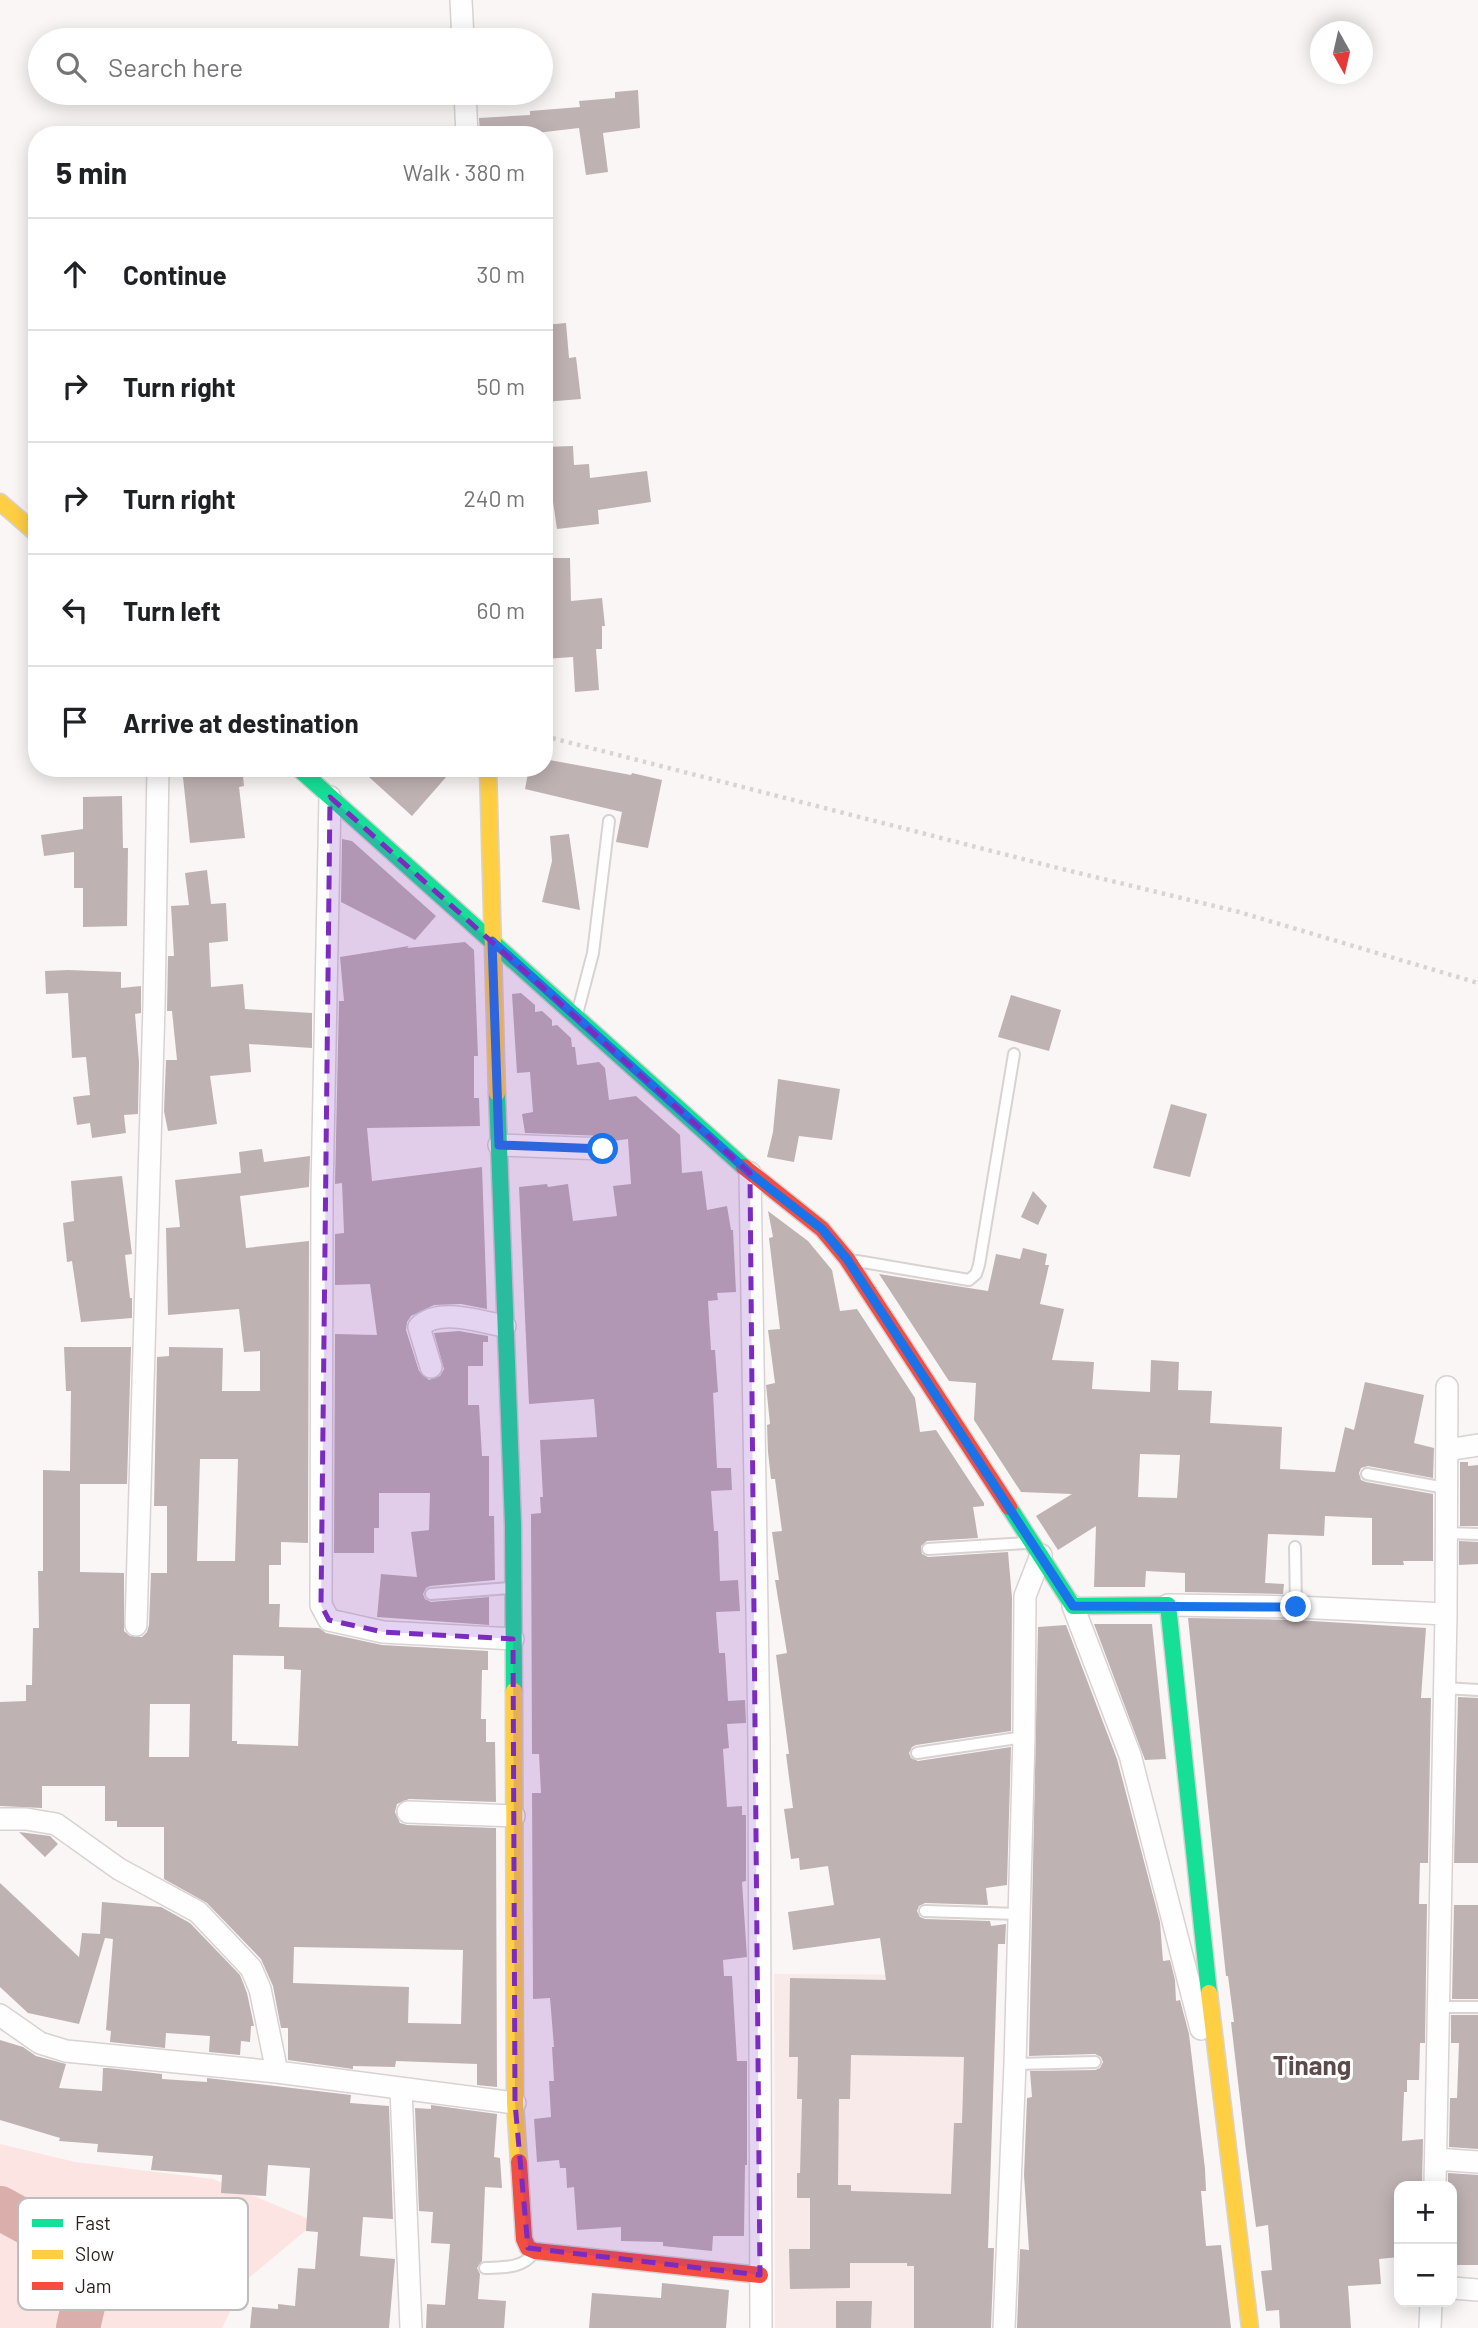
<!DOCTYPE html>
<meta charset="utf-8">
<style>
:root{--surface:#fff;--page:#f2f2f2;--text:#202124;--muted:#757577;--line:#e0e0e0}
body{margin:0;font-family:Barlow,sans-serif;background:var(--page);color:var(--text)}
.controls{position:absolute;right:21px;bottom:21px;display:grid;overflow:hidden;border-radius:14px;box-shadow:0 4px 18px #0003}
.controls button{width:63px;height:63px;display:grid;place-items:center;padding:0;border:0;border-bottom:2px solid var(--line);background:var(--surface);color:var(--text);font:35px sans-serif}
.compass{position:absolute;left:1310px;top:21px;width:63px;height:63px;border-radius:50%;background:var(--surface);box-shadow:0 4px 18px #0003;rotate:172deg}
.stop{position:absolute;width:21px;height:21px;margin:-16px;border:5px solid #1a73e8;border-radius:50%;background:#fff}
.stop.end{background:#1a73e8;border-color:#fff;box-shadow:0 2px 7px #0008}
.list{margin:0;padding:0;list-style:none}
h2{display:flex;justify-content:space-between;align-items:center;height:91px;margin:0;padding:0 28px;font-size:30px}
h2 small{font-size:23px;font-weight:400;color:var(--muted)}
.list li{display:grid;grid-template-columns:46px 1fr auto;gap:21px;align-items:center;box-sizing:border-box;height:112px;padding:0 28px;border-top:2px solid var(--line)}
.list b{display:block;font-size:26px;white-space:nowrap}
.list em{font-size:23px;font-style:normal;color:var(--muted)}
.icon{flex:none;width:38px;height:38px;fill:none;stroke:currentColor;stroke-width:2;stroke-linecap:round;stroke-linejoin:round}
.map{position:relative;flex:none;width:1478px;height:2328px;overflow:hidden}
.search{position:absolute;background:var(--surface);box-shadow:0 4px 18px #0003;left:28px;top:28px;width:525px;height:77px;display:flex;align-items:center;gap:18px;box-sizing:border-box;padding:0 24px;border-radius:38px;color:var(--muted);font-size:26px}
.panel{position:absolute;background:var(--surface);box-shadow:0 4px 18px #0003;left:28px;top:126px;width:525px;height:651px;border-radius:28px}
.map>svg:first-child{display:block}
.built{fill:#f8eae9}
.green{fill:#fbe4e2}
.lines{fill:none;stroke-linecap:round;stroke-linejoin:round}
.river{stroke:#daaeaa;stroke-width:44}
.building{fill:#bfb2b2;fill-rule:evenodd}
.lane-casing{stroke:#d8d3d2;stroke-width:14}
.street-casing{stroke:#d8d3d2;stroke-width:24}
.fast-casing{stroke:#d8d3d2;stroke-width:19}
.slow-casing{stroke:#d8d3d2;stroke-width:19}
.jam-casing{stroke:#d8d3d2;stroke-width:19}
.path{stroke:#d7d4d4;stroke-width:4.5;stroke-dasharray:3.5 5;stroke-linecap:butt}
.lane{stroke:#fefefe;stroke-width:10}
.street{stroke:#fefefe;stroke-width:21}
.fast{stroke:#16e098;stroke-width:16}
.slow{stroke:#ffcf43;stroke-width:16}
.jam{stroke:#f24e42;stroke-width:16}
.route{stroke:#1a73e8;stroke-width:9}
.marked{fill:#7b2cbf;fill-opacity:0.2;stroke:#7b2cbf;stroke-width:5;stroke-dasharray:14 9;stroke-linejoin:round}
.labels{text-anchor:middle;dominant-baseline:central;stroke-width:6;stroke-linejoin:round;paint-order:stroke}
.quarter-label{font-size:26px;font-weight:bold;fill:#5b4b4a;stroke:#fff}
.key{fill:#fff;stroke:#bebcbc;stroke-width:2}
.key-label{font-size:19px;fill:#261f1e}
</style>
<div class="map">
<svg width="1478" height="2328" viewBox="0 0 1478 2328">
<rect width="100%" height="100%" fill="#faf6f6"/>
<path class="built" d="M774,1974L992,1975L983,2328H775Z"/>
<path class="green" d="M0,2144L75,2162L213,2179L316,2222L245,2281L222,2328H0Z"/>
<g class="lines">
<path class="river" d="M0,2208L94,2259L78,2328"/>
</g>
<path class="building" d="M638,90L640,128L603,133L608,172L586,175L579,128L536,133V135H480L479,118L530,115V111L580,107L579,101L615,98V92Z
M566,323L569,358L576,357L581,399L544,402V325Z
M573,446L574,465L589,464L590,478L647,471L651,502L598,510L599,524L557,529L551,488H544V447Z
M544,558H570L571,601L602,598L605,626H602V649H596L599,690L575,692L573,657L544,659Z
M544,759L631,775L632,773L662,780L648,848L616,842L622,812L525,789L529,768H544Z
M182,768H242L244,786L239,787L245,838L190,843Z
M359,768H454L412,816Z
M122,796L123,848H128L127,926L83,927V888H74V852L44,856L41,835L83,829V797Z
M569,834L580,910L542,902L552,861L550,836Z
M342,839L352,841L436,916L415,940L341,902Z
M207,870L211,904L226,903L228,941L209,943L211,987L243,984L245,1009L312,1013V1048L249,1044L251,1072L210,1076L217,1124L168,1131L164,1111L166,1060H177L172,1011H167L168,956H174L171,906L189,905L185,873Z
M465,942L474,950L478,1056H474V1098H479L480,1126L367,1128L372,1181L482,1167L487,1309L461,1304L434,1305L411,1316L407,1322L406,1330L419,1371L429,1380L440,1376L444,1369L434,1333L459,1331L488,1336V1342H483V1366H468V1405H479L482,1456H489V1516H494L495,1580L430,1586L426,1588L423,1594L425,1599L431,1602L489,1597V1625L377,1617L381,1574L417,1577L411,1532L429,1530L430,1493H379V1528H374V1553H334L335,1334L377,1335L370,1284L335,1285V1234L344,1233L342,1183L335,1184L339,1001H344L340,957L409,946L407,948Z
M68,970L121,972V988L141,986V1013L135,1014L139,1062L138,1114L124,1115L126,1133L92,1138L90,1123L77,1125L73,1097L90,1095L86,1057L72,1058L68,993L46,994L45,971Z
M521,993L535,1005V1012L542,1011L552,1020V1026L557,1025L571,1038L572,1047H575L577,1065L599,1062L605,1068L609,1100L636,1096L680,1135L682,1173L702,1171L707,1210L727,1206L731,1230H733L736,1292L717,1293L718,1300L708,1301L711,1350H715L718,1392L713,1393L717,1468H731L732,1490L711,1491L714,1531H718L720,1581L738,1580L740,1611L716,1612L719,1653H725L728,1701L745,1700L746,1723L727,1724L729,1748L723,1749L727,1807L742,1806V1815H746V1881L742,1882L747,1957L723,1960L724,1976H732L737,2061H747V2165H745L744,2236H713L712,2251L663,2246V2242L621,2241V2227L577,2230L574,2187L567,2188L566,2168H560L559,2160L537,2162L534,2119L551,2117L549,2081H554L552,2047H554L550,1998L533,1999L532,1793H541L539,1754H532L531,1514L541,1513L540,1497H543L540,1440L597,1437L594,1399L529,1404L519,1187L547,1184L548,1187L568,1184L573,1221L617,1216L613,1186L631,1184L628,1139L613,1141L604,1136L525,1133L522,1114L533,1112L530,1072L517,1073L512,994Z
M1011,995L1061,1010L1049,1051L998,1037Z
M778,1079L840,1089L832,1140L799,1136L794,1162L767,1157L773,1132Z
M1171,1104L1207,1114L1190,1177L1153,1168Z
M262,1149L264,1162L310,1156L309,1187L240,1196L246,1248L309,1241L308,1543L281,1542V1565H269V1604H280L279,1627L319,1628L326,1633L382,1645L488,1651V1670H482L481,1719H486V1742H495L496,1802L409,1799L397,1804L395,1812L400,1823L407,1825L496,1828L497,2087L477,2085V2064L396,2061L395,2067L353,2066V2069L288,2060V2028H281L273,1986L261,1959L207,1903L164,1879V1827H117V1821H105V1786H42V1808L0,1806V1702L26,1701V1685H32L33,1628H39L38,1571H43V1470L70,1471L71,1391H66L64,1347H131L127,1484H80V1572L124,1573V1631L130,1636L142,1637L147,1632L149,1625L151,1573H167V1506H154L157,1357L169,1356V1347L223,1348L222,1391H260V1351L244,1352L239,1309L168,1315L166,1228L180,1227L175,1180L241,1173L239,1152ZM200,1459H238L235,1561H197ZM233,1655L284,1656V1669L301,1670L298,1746L237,1744V1741H232ZM150,1704H190L189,1757H149ZM294,1947L463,1950L461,2024L408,2023L409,1987L293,1983Z
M122,1176L132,1254L125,1255L130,1298H132V1318L81,1322L72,1261L67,1262L63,1223L74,1221L71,1181Z
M1033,1191L1047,1206L1038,1225L1021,1217Z
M768,1211L808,1241L832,1270L840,1311L857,1309L915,1398L920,1432L936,1430L984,1503V1506L973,1507L978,1538L927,1541L921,1546L922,1554L928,1557L1008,1552L1012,1598L1011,1731L916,1745L912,1747L909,1753L911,1758L918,1761L1011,1747L1007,1885L986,1888L988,1905L925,1903L919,1906L917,1911L920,1917L925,1919L990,1921L991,1926L1006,1924L1005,1944H998L988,2248H994L991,2328H914V2266H907V2263H850V2288L790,2289L789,2249H810V2198H797V2173H800L802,2099H797L798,2057H789L790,1978L886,1980L880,1938L793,1950L788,1912L834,1905L828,1866L800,1870L799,1858L791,1859L784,1809L793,1808L786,1754H789L776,1655L787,1653L775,1580H779L772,1532L782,1531L775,1479H771L768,1452L767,1425L770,1424L766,1385L775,1383L768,1330L780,1329L769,1238L773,1237ZM851,2055L964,2057L962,2123H954L951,2194L851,2191V2185H838L839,2099H850Z
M1023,1248L1047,1254L1045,1265H1049L1040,1304L1064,1309L1052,1360L1094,1362L1092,1389L1150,1392L1151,1360L1179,1362L1178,1390L1212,1391L1210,1423L1282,1427L1280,1469L1335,1472L1345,1427L1354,1430L1365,1382L1424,1395L1414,1443L1434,1448L1433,1478L1368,1466L1361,1468L1359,1473L1361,1480L1366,1482L1433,1494V1561H1403L1404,1565H1372V1518L1325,1516L1324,1536L1268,1534L1265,1583L1284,1584L1283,1594L1185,1592V1573L1146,1571L1145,1587H1094L1096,1526L1058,1550L1036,1516L1072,1494L1021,1492L974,1420L976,1383L949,1381L879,1274L988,1291L996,1254L1020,1259ZM1140,1454L1180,1455L1177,1498L1138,1497Z
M1460,1462H1468V1466L1478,1465V1526H1460Z
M1459,1541L1478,1542V1564L1459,1565Z
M1188,1618L1296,1620L1426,1628L1421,1698H1431L1428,1863H1420L1419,1904H1427L1425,2043H1420L1419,2080H1407V2092H1404L1402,2141L1423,2139L1422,2186H1399V2206H1397L1399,2257L1379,2259L1381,2284L1348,2286L1351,2328H1280L1279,2310L1266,2311L1261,2271L1272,2270L1268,2225L1256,2227L1246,2151L1231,2022H1234L1228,1976H1226Z
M1094,1624H1152L1166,1759L1145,1760Z
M1066,1625L1117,1759L1160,1922L1163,1961L1170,1960L1175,1980L1176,2001L1180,2000L1189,2034L1205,2169L1206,2191H1201L1206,2246L1221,2245L1231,2328H1017L1020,2249L1029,2250L1024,2175L1027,2098L1032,2097L1030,2071L1095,2070L1100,2068L1103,2062L1101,2057L1095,2054L1029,2056L1038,1627Z
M1458,1697L1478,1698V1863H1454Z
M19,1832L50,1836L58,1844L45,1857Z
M0,1883L79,1957L82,1933L100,1934L102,1902L161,1907L190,1923L240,1975L247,1993L254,2026H251L250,2042L241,2041L240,2055L209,2052L210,2036L166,2033L165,2048L110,2042L111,2031L106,2030L113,1939L105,1938L79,2024L28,2013L0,1987Z
M1454,1905H1478V1999H1452Z
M1451,2015H1478V2149L1449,2147L1450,2098H1457L1459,2043H1451Z
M0,2040L23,2047L36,2056L66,2064L59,2088L102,2091L103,2068H108L162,2074V2079L207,2082V2078L351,2095L350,2103L389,2106L393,2219L363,2217L360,2256L395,2259L389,2328H250L252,2307L278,2309V2304L295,2306L298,2268L315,2269L318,2232L306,2231L310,2168L268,2165L266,2196L221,2193L222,2175L151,2170L153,2156L97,2152L98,2144L59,2141L60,2138L0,2120Z
M431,2105L497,2114L494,2157L500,2158L502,2188L485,2187L482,2261L477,2268L480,2274L478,2299L506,2301L504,2328H426L427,2304L445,2305L450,2244L431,2243L433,2212L419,2211L415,2108L431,2109Z
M1448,2173L1478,2175V2265H1452V2186H1448Z
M662,2283L729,2290L726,2328H589L592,2293L661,2298Z
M836,2301H872L871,2328H836Z"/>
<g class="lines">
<g class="lane-casing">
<path id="lane" d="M577,1014L593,953L609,821
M857,1261L969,1280L976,1274L979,1265L1014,1054
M1367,1474L1446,1488
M1446,1533L1478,1534
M1295,1547L1296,1607
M928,1549L1026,1543
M431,1594L510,1588
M1444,1688L1478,1690
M917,1753L1024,1737
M925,1911L1019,1914
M1437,2007H1478
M1015,2064L1095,2062
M485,2268C503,2267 521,2269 533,2254"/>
</g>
<g class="street-casing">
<path id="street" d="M461,0L463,40
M465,93L467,135
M330,797L322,1191L321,1605L329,1620L383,1632L513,1639
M499,1145L603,1149
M750,1173L759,1739L761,2328
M431,1367L419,1327C439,1307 480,1322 505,1326
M1447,1450L1478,1445
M1168,1605L1296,1607L1446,1614
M1073,1606L1130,1755L1201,2029
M136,1625L154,1005L158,768
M408,1812L514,1816
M0,1819H26L56,1824L119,1869L198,1912L251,1968L260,1989L277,2072
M0,2015L40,2043L66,2051L277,2072L515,2103
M401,2089L411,2328
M1436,2159L1478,2162
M1435,2186L1446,1614L1447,1387
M1452,2288L1478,2290
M1004,2328L1015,2064L1024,1737L1025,1596L1041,1555
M1430,2328L1431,2302"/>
</g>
<g class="fast-casing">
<path id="fast" d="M298,768L744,1167
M497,1093L513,1525L514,1691
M1009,1507L1073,1606L1168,1605L1209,1993"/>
</g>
<g class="slow-casing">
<path id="slow" d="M0,502L37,534
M488,768L497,1093
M514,1691L515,2103L519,2162
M1209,1993L1250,2328"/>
</g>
<g class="jam-casing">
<path id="jam" d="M744,1167L822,1229L847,1259L1009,1507
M519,2162L524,2239L528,2248L535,2251L760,2275"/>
</g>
<path class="path" d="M544,736L1054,867L1239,912L1478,983"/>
<use href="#lane" class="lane"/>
<use href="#street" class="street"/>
<use href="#fast" class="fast"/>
<use href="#slow" class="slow"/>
<use href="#jam" class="jam"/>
</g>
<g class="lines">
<path class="route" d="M603,1149L499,1145L492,941L750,1173L822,1229L847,1259L1073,1606L1296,1607"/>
</g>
<path class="marked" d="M330,797L750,1173L760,2275L528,2248L515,2103L513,1639L383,1632L329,1620L321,1605Z"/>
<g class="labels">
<g class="quarter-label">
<text x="1312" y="2064">Tinang</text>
</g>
</g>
<rect x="18" y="2198" width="230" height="112" rx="10" class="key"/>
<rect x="32" y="2219" width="31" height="8" fill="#16e098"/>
<rect x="32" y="2250" width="31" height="9" fill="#ffcf43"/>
<rect x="32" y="2282" width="31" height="8" fill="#f24e42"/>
<g class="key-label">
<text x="75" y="2230">Fast</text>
<text x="75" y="2261">Slow</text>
<text x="75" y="2293">Jam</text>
</g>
</svg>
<div class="controls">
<button>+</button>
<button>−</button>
</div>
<svg class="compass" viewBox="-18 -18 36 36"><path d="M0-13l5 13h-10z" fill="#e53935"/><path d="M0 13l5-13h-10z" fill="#757577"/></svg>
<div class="stop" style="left:603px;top:1149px"></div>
<div class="stop end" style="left:1296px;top:1607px"></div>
<div class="search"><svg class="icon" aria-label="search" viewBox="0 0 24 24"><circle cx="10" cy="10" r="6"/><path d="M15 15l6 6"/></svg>Search here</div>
<section class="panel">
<h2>5 min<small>Walk · 380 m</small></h2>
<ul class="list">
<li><svg class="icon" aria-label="ahead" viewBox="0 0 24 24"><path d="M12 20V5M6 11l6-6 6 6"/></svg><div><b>Continue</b></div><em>30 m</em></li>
<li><svg class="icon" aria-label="right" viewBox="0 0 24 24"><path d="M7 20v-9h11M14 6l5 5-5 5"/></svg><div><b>Turn right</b></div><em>50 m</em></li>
<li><svg class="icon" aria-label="right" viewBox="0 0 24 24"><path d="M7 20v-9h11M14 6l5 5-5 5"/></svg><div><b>Turn right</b></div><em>240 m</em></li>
<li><svg class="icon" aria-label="left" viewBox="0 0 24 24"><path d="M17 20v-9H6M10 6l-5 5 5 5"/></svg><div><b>Turn left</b></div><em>60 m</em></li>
<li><svg class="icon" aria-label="arrive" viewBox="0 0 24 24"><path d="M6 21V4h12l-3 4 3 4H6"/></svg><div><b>Arrive at destination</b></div></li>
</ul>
</section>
</div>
